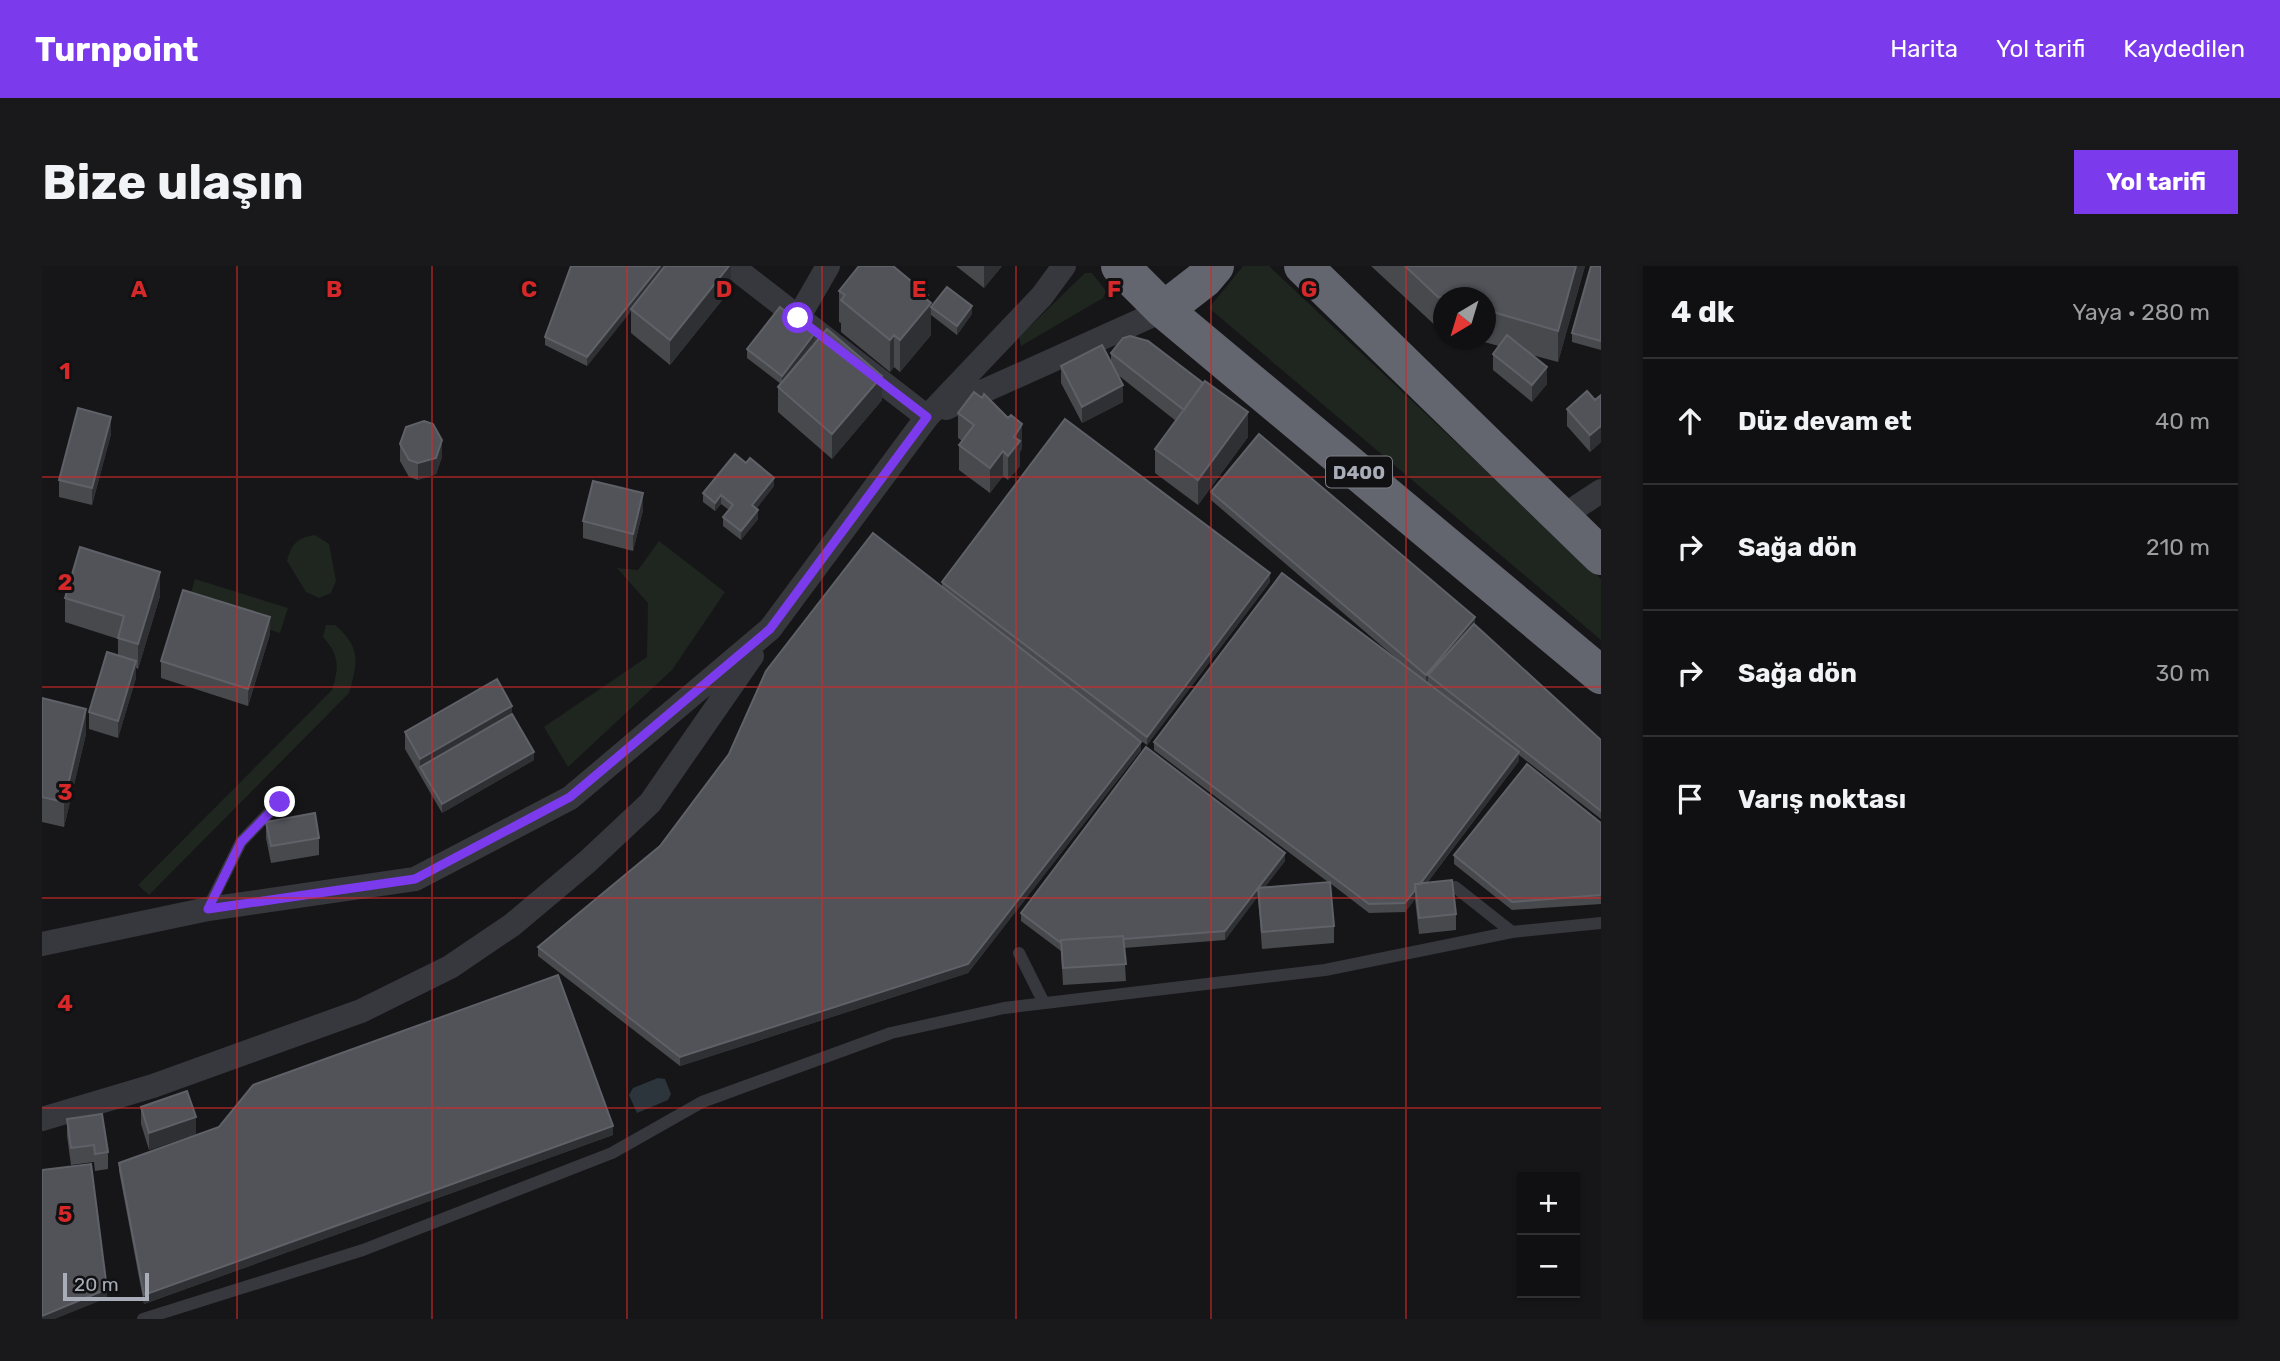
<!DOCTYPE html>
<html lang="tr">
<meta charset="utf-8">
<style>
:root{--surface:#101012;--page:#19191b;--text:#f1f3f6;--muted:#9c9d9f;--line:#303032;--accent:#7c3aed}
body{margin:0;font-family:Rubik,sans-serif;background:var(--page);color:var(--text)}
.controls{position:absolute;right:21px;bottom:21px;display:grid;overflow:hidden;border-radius:0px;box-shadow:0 2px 5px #0004}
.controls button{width:63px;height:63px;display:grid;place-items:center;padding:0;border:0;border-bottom:2px solid var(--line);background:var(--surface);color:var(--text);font:35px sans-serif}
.compass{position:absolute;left:1391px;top:21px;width:63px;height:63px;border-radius:50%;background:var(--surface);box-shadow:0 2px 5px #0004;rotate:218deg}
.scale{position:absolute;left:21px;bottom:18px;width:86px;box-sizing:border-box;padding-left:7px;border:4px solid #a8adb8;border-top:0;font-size:19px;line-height:24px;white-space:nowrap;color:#a8adb8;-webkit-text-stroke:5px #111113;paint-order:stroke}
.stop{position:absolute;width:21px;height:21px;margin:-16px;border:5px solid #7c3aed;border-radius:50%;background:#fff}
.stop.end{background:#7c3aed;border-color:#fff;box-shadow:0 2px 7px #0008}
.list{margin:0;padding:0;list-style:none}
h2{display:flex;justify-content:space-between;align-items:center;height:91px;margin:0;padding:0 28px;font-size:30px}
h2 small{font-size:23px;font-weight:400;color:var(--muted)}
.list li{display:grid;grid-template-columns:46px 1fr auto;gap:21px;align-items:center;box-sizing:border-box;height:126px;padding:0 28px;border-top:2px solid var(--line)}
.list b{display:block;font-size:26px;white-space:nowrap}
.list em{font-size:23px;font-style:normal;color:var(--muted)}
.icon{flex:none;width:38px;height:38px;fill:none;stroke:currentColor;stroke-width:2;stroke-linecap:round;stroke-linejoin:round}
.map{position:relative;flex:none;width:1559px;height:1053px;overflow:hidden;border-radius:0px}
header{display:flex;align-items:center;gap:42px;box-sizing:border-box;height:98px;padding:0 35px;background:var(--accent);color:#fff}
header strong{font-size:33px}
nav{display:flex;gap:38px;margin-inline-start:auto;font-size:24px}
.intro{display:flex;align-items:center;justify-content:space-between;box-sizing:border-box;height:168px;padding:0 42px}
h1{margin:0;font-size:49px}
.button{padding:18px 32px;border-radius:0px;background:var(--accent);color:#fff;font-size:24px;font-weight:700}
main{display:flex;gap:42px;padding:0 42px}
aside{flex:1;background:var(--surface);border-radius:0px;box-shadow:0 2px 5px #0004}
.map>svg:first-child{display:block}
.green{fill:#1e261f}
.water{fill:#2c353c}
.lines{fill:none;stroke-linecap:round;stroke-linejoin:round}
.lane{stroke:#37383d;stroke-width:12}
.street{stroke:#37383d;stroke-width:24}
.highway{stroke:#63666e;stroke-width:38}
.wall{fill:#47494d}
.shaded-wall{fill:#2f3033}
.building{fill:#525359;stroke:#5f6168;stroke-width:2}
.route{stroke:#7c3aed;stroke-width:9}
.grid{fill:none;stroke:#d62828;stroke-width:2;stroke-opacity:0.55}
.labels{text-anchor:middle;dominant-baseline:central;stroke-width:6;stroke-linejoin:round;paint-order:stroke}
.shield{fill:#111113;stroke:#7b7e86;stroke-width:2}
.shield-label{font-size:19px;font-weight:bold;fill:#a8adb8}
.grid-label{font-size:23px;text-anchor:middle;font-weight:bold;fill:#d62828;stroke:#111113;stroke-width:6;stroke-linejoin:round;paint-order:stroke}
</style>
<header>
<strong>Turnpoint</strong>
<nav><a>Harita</a><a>Yol tarifi</a><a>Kaydedilen</a></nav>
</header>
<div class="intro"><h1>Bize ulaşın</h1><a class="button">Yol tarifi</a></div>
<main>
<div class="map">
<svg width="1559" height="1053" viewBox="0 0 1559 1053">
<rect width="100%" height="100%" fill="#161618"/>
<path class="green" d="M1201,0H1227L1559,313V374L1167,42Z
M1043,7H1050L1064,25L1061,32L979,80L977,71Z
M273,269L287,278L294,315L289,327L277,332L264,326L245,295C250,277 255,272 273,269Z
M617,275L683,326L630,404L526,501L502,461L605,391L606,337L575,302L596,304Z
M153,313L246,342L238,367L146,337Z
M284,359H293C319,381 316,396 307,427L107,629L96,619L290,424C297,401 298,390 281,371Z"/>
<path class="water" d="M616,812L623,813L629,828L626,834L595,847L587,829L591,822Z"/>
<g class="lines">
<path class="lane" d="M1413,621L1470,666
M166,642L199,576L238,535
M977,687L1002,737
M101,1053L321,984L570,887L660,836L849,767L962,742L1283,704L1470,666L1559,657"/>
<path class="street" d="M690,0L885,151
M756,52L786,0
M904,142L1122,44
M1518,252L1559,225
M0,678L166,643L373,613L528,532L728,363L885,151L1000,30L1022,0
M0,853L111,820L319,745L408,701L470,659L545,596L608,537L710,390"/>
<path class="highway" d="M1078,0L1122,44L1559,409
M1261,0L1559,290
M1122,44L1162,13L1173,0"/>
</g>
<path class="wall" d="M689,0V23L628,99L589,67V45L545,100L503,79V71Z
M914,0H960L942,22Z
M1329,0H1543L1516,96L1490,89L1505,118L1490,136L1451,104V88L1457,80L1435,74H1444V32H1402V64L1396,62Z
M1559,0V84L1530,76V67Z
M797,25L889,69L858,106L852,101L848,106L799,66V57L797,56Z
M889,41L930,48L915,69L889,49Z
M772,76L759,94L840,134L790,193L736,146V121L739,118L705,92V83Z
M1069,87L1206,171L1156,239L1113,207V183L1134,155L1076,109L1081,136L1040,157L1019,117V100L1069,97Z
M1559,129V176L1548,186L1525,160V143L1553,134Z
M916,147L980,182L978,186V200L966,214L961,210L948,227L917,204V179L920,175L916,172Z
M69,168L50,239L17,231V214Z
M358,178L400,191L394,208L376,214L367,211L358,195Z
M704,197L732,220L714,243L716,253L699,274L681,260V251L687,244L679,238L673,245L661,236V227Z
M1169,226L1433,359L1559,474V553L1477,489V495L1385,617L1414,648V664L1377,668L1373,633L1363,646L1327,647L1288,617L1292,660V677L1220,683L1216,630L1183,674L1082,682L1084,715L1021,719L1019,685L979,655V647L1243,595L1223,621L1286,616L1112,484V476L1369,405L1169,234Z
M601,244L591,285L541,272V255Z
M900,316H1228L1105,479L1086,466L1099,484L926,707L638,800L496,690V681L618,580L900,320Z
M118,330L96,403L94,402V412L76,472L47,463V446L76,390V373L23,356V332Z
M228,368L206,440L119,412V395Z
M0,432L44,468L22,561L0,556Z
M470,448L492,494L400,547L363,483V466Z
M224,556L277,572V589L229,597L224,572Z
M1559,557V638L1470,644L1412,598V589Z
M99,841L154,868L107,884L99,858Z
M25,853L66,886V903L53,905L52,896L29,899L25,870Z
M571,869L102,1038L77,905V897Z"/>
<path class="shaded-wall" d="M618,0H624L589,43V45L545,100V91Z
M687,0H689V23L628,99V74Z
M942,0H960L942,22Z
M1534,0H1543L1516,96V65Z
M886,29V41L889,37V69L858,106V74Z
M930,40V48L915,69V60Z
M772,68V76L740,118V110Z
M852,69V101L848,106V74Z
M1505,101V118L1490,136V119Z
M840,110V134L790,193V168Z
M1081,119V136L1040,157V141Z
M1206,146V171L1156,239V214Z
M69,151V168L50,239V222Z
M980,158V182L978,186V200L966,214V190L972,171Z
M1559,160V176L1548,186V169Z
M400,174V191L394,208L376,214V197Z
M961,185V210L948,227V202Z
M732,212V220L710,248V239Z
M601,227V244L591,285V268Z
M679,229V238L673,245V237Z
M716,244V253L699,274V265Z
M118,306V330L96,403V378Z
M1228,307V316L1105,479V471Z
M228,351V368L206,440V423Z
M1433,351V360L1386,409V415L1384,417V409Z
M94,395V412L76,472V455Z
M470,440V457L378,501V493Z
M44,443V468L22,561V536Z
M1099,476V484L926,707L638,800V791Z
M492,486V494L400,547V538Z
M1477,486V495L1374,631L1373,624Z
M1243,587V595L1217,629L1216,622V630L1183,674V665Z
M1373,624V633L1363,646V637Z
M154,851V868L107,884V867Z
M571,860V869L102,1038V1029Z
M65,1023V1032L13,1053H0V1050Z"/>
<path class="building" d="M529,0H618L545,91L503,71Z
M623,0H687L628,74L589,43Z
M817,0H851L886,29L883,32L889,37L858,74L852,69L848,74L799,34L803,29L797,25Z
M1363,0H1534L1516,65L1444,44V32H1402L1396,31Z
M1549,0H1559V75L1530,67Z
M905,21L930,40L915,60L889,41Z
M738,41L772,68L740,110L705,83Z
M785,63L840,110L790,168L736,121Z
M1465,69L1505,101L1490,119L1451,88Z
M1088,70L1106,75L1161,117L1142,144L1069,87L1081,72Z
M1060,79L1081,119L1040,141L1019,100Z
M1163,115L1206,146L1156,214L1113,183Z
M1545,125L1553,134L1559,129V160L1548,169L1525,143Z
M932,126L940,132L942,128L966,152L969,149L980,158L972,171L978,175L966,190L961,185L948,202L917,179L932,159L916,147Z
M36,142L69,151L50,222L17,214Z
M1023,153L1228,307L1105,471L900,316Z
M382,155L391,158L400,174L394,192L376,197L367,194L358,178L364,161Z
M1217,168L1433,351L1384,409L1169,226Z
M693,188L704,197L708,192L732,212L710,239L716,244L699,265L681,251L691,239L679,229L673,237L661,227Z
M551,215L601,227L591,268L541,255Z
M831,267L1099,476L926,698L638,791L496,681L618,580L687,488L724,405Z
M38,281L118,306L96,378L76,372L82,350L23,332Z
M1240,307L1477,486L1378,618H1373V624L1363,637L1327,638L1112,476Z
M141,324L228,351L206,423L119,395Z
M1432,358L1559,474V545L1386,409Z
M65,386L94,395L76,455L47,446Z
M455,413L470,440L378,493L363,466Z
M0,432L44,443L22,536L0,531Z
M470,448L492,486L400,538L378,501Z
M1104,481L1243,587L1183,665L1082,673L1081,670L1019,674V677L979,647Z
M1485,498L1559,557V629L1470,636L1412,589Z
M273,547L277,572L229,580L224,556Z
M1410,614L1414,648L1377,652L1373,618Z
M1288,616L1292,660L1220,666L1216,622Z
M1081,670L1084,698L1021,702L1019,674Z
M516,709L571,860L102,1029L77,897L177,861L211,819Z
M145,825L154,851L107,867L99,841Z
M60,848L66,886L53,888L52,879L29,882L25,853Z
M49,898L65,1023L0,1050V904Z"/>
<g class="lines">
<path class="route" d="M238,536L199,576L166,643L373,613L528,531L728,363L885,151L756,52"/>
</g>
<path class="grid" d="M195,0V1053M390,0V1053M585,0V1053M780,0V1053M974,0V1053M1169,0V1053M1364,0V1053M0,211H1559M0,421H1559M0,632H1559M0,842H1559"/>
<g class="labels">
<rect class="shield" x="1284" y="190.5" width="66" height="31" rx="5"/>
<g class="shield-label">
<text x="1317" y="206">D400</text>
</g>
</g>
<g class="grid-label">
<text x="97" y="31">A</text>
<text x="292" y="31">B</text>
<text x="487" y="31">C</text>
<text x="682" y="31">D</text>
<text x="877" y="31">E</text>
<text x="1072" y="31">F</text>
<text x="1267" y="31">G</text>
<text x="23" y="113">1</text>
<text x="23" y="324">2</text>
<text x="23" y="534">3</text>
<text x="23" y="745">4</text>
<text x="23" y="956">5</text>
</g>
</svg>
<div class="controls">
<button>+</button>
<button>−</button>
</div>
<svg class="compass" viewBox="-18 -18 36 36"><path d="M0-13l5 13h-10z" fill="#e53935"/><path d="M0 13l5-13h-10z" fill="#9c9d9f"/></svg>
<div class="scale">20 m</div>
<div class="stop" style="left:756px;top:52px"></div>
<div class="stop end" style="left:238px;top:536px"></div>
</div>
<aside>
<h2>4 dk<small>Yaya · 280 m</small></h2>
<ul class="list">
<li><svg class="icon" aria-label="ahead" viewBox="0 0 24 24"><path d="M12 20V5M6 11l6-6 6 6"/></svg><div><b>Düz devam et</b></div><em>40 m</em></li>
<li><svg class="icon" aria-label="right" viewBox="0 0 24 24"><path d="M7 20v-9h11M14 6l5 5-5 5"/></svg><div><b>Sağa dön</b></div><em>210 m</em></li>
<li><svg class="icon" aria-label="right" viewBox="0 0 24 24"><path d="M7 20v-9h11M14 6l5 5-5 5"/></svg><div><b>Sağa dön</b></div><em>30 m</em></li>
<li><svg class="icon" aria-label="arrive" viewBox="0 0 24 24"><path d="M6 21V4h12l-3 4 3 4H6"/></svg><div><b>Varış noktası</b></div></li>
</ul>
</aside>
</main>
